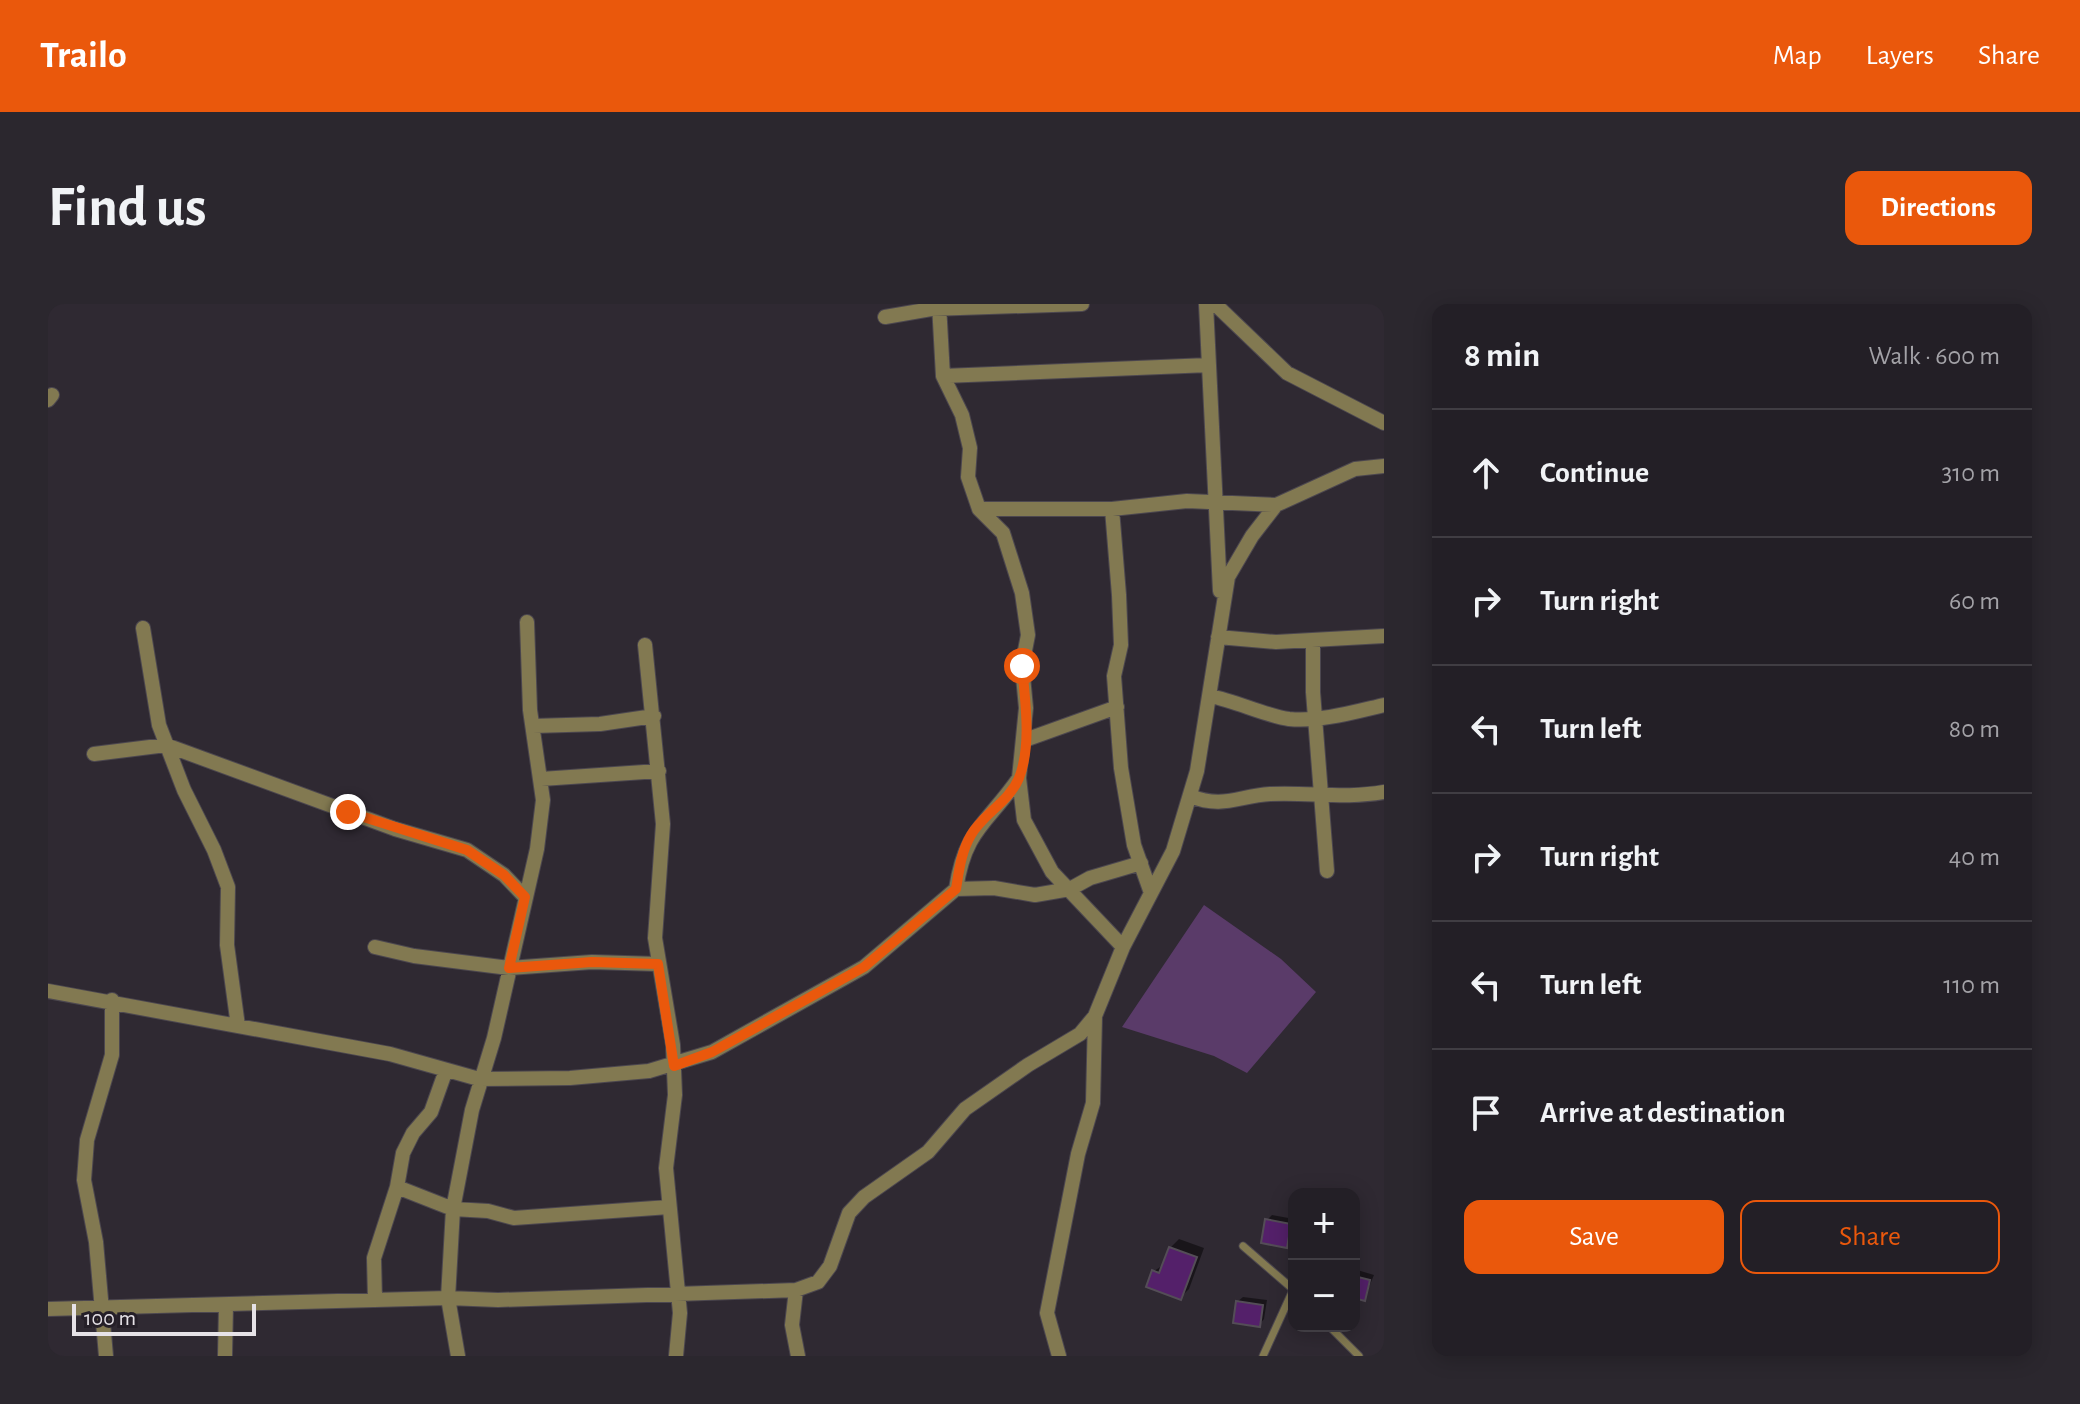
<!DOCTYPE html>
<meta charset="utf-8">
<style>
:root{--surface:#231f26;--page:#2b272e;--text:#f1f3f6;--muted:#a3a2a7;--line:#403d43;--accent:#ea580c}
body{margin:0;font-family:"Alegreya Sans",sans-serif;background:var(--page);color:var(--text)}
.controls{position:absolute;right:24px;bottom:24px;display:grid;overflow:hidden;border-radius:16px;box-shadow:0 4px 20px #0003}
.controls button{width:72px;height:72px;display:grid;place-items:center;padding:0;border:0;border-bottom:2px solid var(--line);background:var(--surface);color:var(--text);font:40px sans-serif}
.scale{position:absolute;left:24px;bottom:20px;width:184px;box-sizing:border-box;padding-left:8px;border:4px solid #e6e2e7;border-top:0;font-size:22px;line-height:28px;white-space:nowrap;color:#e6e2e7;-webkit-text-stroke:6px #251f28;paint-order:stroke}
.stop{position:absolute;width:24px;height:24px;margin:-18px;border:6px solid #ea580c;border-radius:50%;background:#fff}
.stop.end{background:#ea580c;border-color:#fff;box-shadow:0 2px 8px #0008}
.list{margin:0;padding:0;list-style:none}
h2{display:flex;justify-content:space-between;align-items:center;height:104px;margin:0;padding:0 32px;font-size:34px}
h2 small{font-size:26px;font-weight:400;color:var(--muted)}
.list li{display:grid;grid-template-columns:52px 1fr auto;gap:24px;align-items:center;box-sizing:border-box;height:128px;padding:0 32px;border-top:2px solid var(--line)}
.list b{display:block;font-size:30px;white-space:nowrap}
.list em{font-size:26px;font-style:normal;color:var(--muted)}
.actions{display:flex;gap:16px;padding:24px 32px}
.actions a{flex:1;padding:18px 0;border:2px solid var(--accent);border-radius:16px;text-align:center;font-size:28px;color:var(--accent)}
.actions .main{background:var(--accent);color:#fff}
.icon{flex:none;width:44px;height:44px;fill:none;stroke:currentColor;stroke-width:2;stroke-linecap:round;stroke-linejoin:round}
.map{position:relative;flex:none;width:1336px;height:1052px;overflow:hidden;border-radius:16px}
header{display:flex;align-items:center;gap:48px;box-sizing:border-box;height:112px;padding:0 40px;background:var(--accent);color:#fff}
header strong{font-size:38px}
nav{display:flex;gap:44px;margin-inline-start:auto;font-size:28px}
.intro{display:flex;align-items:center;justify-content:space-between;box-sizing:border-box;height:192px;padding:0 48px}
h1{margin:0;font-size:56px}
.button{padding:20px 36px;border-radius:16px;background:var(--accent);color:#fff;font-size:28px;font-weight:700}
main{display:flex;gap:48px;padding:0 48px}
aside{flex:1;background:var(--surface);border-radius:16px;box-shadow:0 4px 20px #0003}
.map>svg:first-child{display:block}
.green{fill:#5a3b69}
.shadow{fill:#0007}
.building{fill:#54206a;stroke:#544d57;stroke-width:2}
.lines{fill:none;stroke-linecap:round;stroke-linejoin:round}
.lane-casing{stroke:#4c474f;stroke-width:9}
.street-casing{stroke:#4c474f;stroke-width:16}
.lane{stroke:#827951;stroke-width:7}
.street{stroke:#827951;stroke-width:14}
.route{stroke:#ea580c;stroke-width:10}
</style>
<header>
<strong>Trailo</strong>
<nav><a>Map</a><a>Layers</a><a>Share</a></nav>
</header>
<div class="intro"><h1>Find us</h1><a class="button">Directions</a></div>
<main>
<div class="map">
<svg width="1336" height="1052" viewBox="0 0 1336 1052">
<rect width="100%" height="100%" fill="#2f2932"/>
<path class="green" d="M1156,601L1233,655L1268,688L1199,769L1166,752L1074,723Z"/>
<path class="shadow" d="M1224,911L1246,915L1244,936L1238,941L1219,916Z
M1131,935L1156,944L1141,985L1133,993L1106,967L1117,960L1122,944Z
M1306,965L1326,971L1316,995L1306,992Z
M1195,993L1219,996L1216,1015L1211,1021L1189,998Z"/>
<path class="building" d="M1217,915L1243,920L1239,944L1213,939Z
M1121,943L1149,953L1133,996L1098,983L1104,966L1111,969Z
M1306,972L1322,976L1317,997L1306,994Z
M1188,997L1215,1001L1212,1023L1185,1019Z"/>
<g class="lines">
<g class="lane-casing">
<path id="lane" d="M1195,942L1246,986
M1281,1022L1311,1052
M1215,1052L1245,986"/>
</g>
<g class="street-casing">
<path id="street" d="M891,0L895,72L914,111L922,144L920,173L931,205L955,229L974,289L980,331L974,362L978,404L971,474L976,516L1004,568L1075,643
M1158,0L1172,287
M1167,0L1239,69L1336,119
M837,13L883,5L1034,0
M895,72L1161,61
M0,96L4,91
M931,205H1064L1139,197L1228,201
M1064,205L1071,291L1073,341L1066,372L1073,464L1086,541L1103,589
M95,324L111,421L136,486L166,546L180,583L179,641L190,722
M1170,333L1228,338L1336,332
M1265,337V388L1279,567
M597,341L615,520L607,634L625,741L627,791L618,864L632,1009L628,1052
M1162,392C1188,397 1218,412 1241,415C1272,418 1306,408 1336,401
M485,422L552,420L606,412
M977,436L1069,403
M46,450L118,441L347,525L419,546L456,571L477,593
M493,475L611,467
M1142,492C1175,505 1190,492 1222,490C1261,488 1298,495 1336,488
M908,585C917,525 939,520 971,474
M327,643L366,652L461,664L544,658L610,660
M0,687L342,750L431,775L522,774L601,767L664,748L816,663L908,585L946,584L987,591L1022,585L1042,574L1093,559
M349,883L405,905L440,907L466,914L621,903
M748,986L744,1021L750,1052
M327,996L326,954L349,883L355,849L365,829L383,808L398,766
M0,1005L400,994L450,996L748,986L770,978L782,962L801,909L816,893L880,848L917,805L980,761L1032,730L1047,712L1075,643L1125,547L1149,467L1180,273L1204,232L1228,201L1307,165L1336,162
M58,1052L48,938L36,876L39,836L64,751V696
M177,1052L178,1001
M410,1052L400,994L405,905L424,806L446,734L489,545L495,496L482,406L479,318
M1011,1052L999,1009L1030,850L1045,799L1047,712"/>
</g>
<use href="#lane" class="lane"/>
<use href="#street" class="street"/>
</g>
<g class="lines">
<path class="route" d="M300,508L419,546L456,571L477,593L461,664L544,658L610,660L626,762L664,748L816,663L908,585C911,567 913,548 923,531C935,510 961,498 971,474C984,441 977,396 974,362"/>
</g>
</svg>
<div class="controls">
<button>+</button>
<button>−</button>
</div>
<div class="scale">100 m</div>
<div class="stop" style="left:974px;top:362px"></div>
<div class="stop end" style="left:300px;top:508px"></div>
</div>
<aside>
<h2>8 min<small>Walk · 600 m</small></h2>
<ul class="list">
<li><svg class="icon" aria-label="ahead" viewBox="0 0 24 24"><path d="M12 20V5M6 11l6-6 6 6"/></svg><div><b>Continue</b></div><em>310 m</em></li>
<li><svg class="icon" aria-label="right" viewBox="0 0 24 24"><path d="M7 20v-9h11M14 6l5 5-5 5"/></svg><div><b>Turn right</b></div><em>60 m</em></li>
<li><svg class="icon" aria-label="left" viewBox="0 0 24 24"><path d="M17 20v-9H6M10 6l-5 5 5 5"/></svg><div><b>Turn left</b></div><em>80 m</em></li>
<li><svg class="icon" aria-label="right" viewBox="0 0 24 24"><path d="M7 20v-9h11M14 6l5 5-5 5"/></svg><div><b>Turn right</b></div><em>40 m</em></li>
<li><svg class="icon" aria-label="left" viewBox="0 0 24 24"><path d="M17 20v-9H6M10 6l-5 5 5 5"/></svg><div><b>Turn left</b></div><em>110 m</em></li>
<li><svg class="icon" aria-label="arrive" viewBox="0 0 24 24"><path d="M6 21V4h12l-3 4 3 4H6"/></svg><div><b>Arrive at destination</b></div></li>
</ul>
<div class="actions"><a class="main">Save</a><a>Share</a></div>
</aside>
</main>
